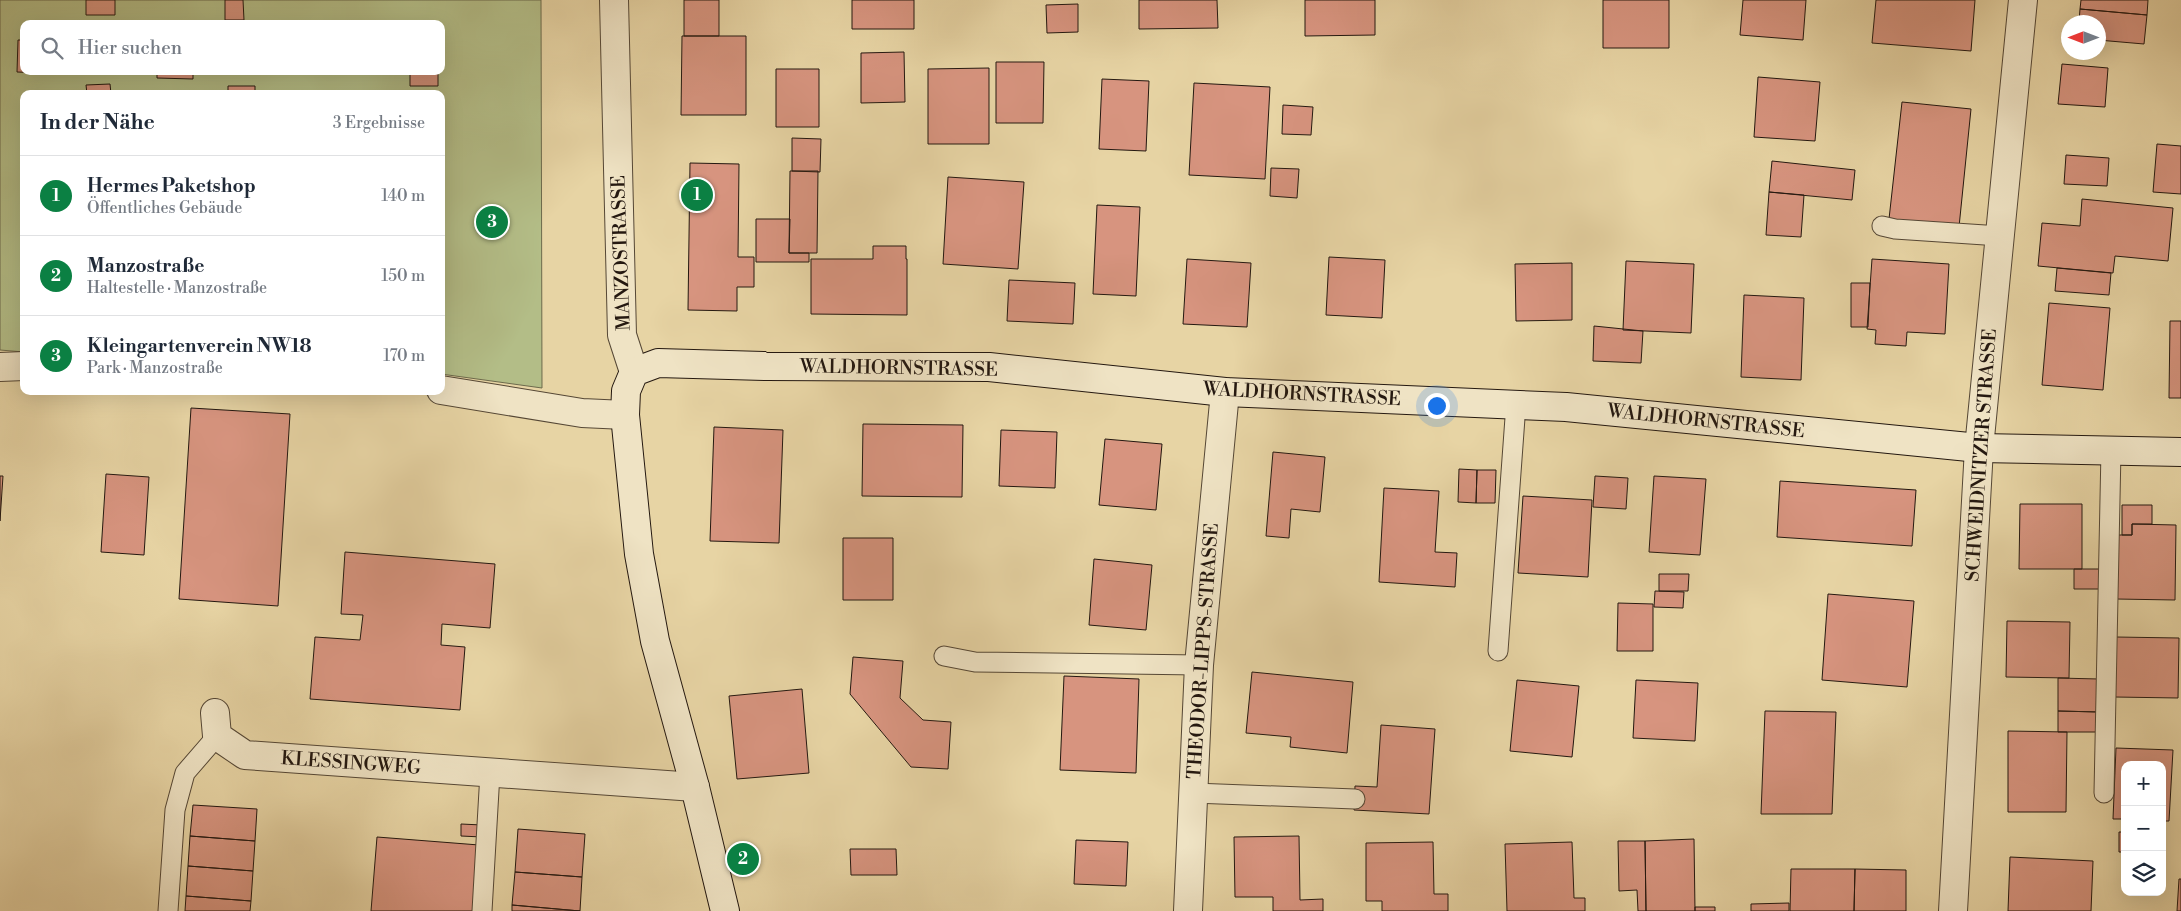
<!DOCTYPE html>
<html lang="de">
<meta charset="utf-8">
<style>
:root{--surface:#fff;--page:#f2f2f3;--text:#1f2937;--muted:#747a83;--line:#e0e1e3;--accent:#0b8043}
body{margin:0;font-family:"Libre Bodoni",serif;background:var(--page);color:var(--text)}
.controls{position:absolute;right:15px;bottom:15px;display:grid;overflow:hidden;border-radius:10px;box-shadow:0 5px 20px #0002}
.controls button{width:45px;height:45px;display:grid;place-items:center;padding:0;border:0;border-bottom:1px solid var(--line);background:var(--surface);color:var(--text);font:25px sans-serif}
.compass{position:absolute;left:2061px;top:15px;width:45px;height:45px;border-radius:50%;background:var(--surface);box-shadow:0 5px 20px #0002;rotate:270deg}
.you{position:absolute;left:1436px;top:405px;width:18px;height:18px;margin:-12px;border:4px solid #fff;border-radius:50%;background:#1a73e8;box-shadow:0 0 0 8px #1a73e833}
.badge{display:grid;place-items:center;width:32px;height:32px;border-radius:50%;background:var(--accent);color:#fff;font-size:16px;font-weight:700}
.pin{position:absolute;translate:-50% -50%;border:2px solid #fff;box-shadow:0 1px 5px #0006}
.list{margin:0;padding:0;list-style:none}
h2{display:flex;justify-content:space-between;align-items:center;height:65px;margin:0;padding:0 20px;font-size:21px}
h2 small{font-size:16px;font-weight:400;color:var(--muted)}
.list li{display:grid;grid-template-columns:32px 1fr auto;gap:15px;align-items:center;box-sizing:border-box;height:80px;padding:0 20px;border-top:1px solid var(--line)}
.list b{display:block;font-size:19px;white-space:nowrap}
.list p{margin:0;font-size:16px;white-space:nowrap;color:var(--muted)}
.list em{font-size:16px;font-style:normal;color:var(--muted)}
.icon{flex:none;width:28px;height:28px;fill:none;stroke:currentColor;stroke-width:2;stroke-linecap:round;stroke-linejoin:round}
.map{position:relative;flex:none;width:2181px;height:911px;overflow:hidden}
.search{position:absolute;background:var(--surface);box-shadow:0 5px 20px #0002;left:20px;top:20px;width:425px;height:55px;display:flex;align-items:center;gap:12px;box-sizing:border-box;padding:0 18px;border-radius:10px;color:var(--muted);font-size:19px}
.panel{position:absolute;background:var(--surface);box-shadow:0 5px 20px #0002;left:20px;top:90px;width:425px;height:305px;border-radius:10px}
.map>svg:first-child{display:block}
.green{fill:#b3bd87;stroke:#6c6a4c;fill-rule:evenodd}
.building{fill:#d7947f;stroke:#241810}
.lines{fill:none;stroke-linecap:round;stroke-linejoin:round}
.lane-casing{stroke:#554735;stroke-width:21}
.street-casing{stroke:#554735;stroke-width:30}
.secondary-casing{stroke:#241810;stroke-width:30}
.lane{stroke:#efe3c4;stroke-width:19}
.street{stroke:#efe3c4;stroke-width:28}
.secondary{stroke:#efe3c4;stroke-width:28}
.labels{text-anchor:middle;dominant-baseline:central;stroke-width:5;stroke-linejoin:round;paint-order:stroke}
.street-label{font-size:19px;fill:#241810;stroke:#efe3c4}
</style>
<div class="map">
<svg width="2181" height="911" viewBox="0 0 2181 911">
<rect width="100%" height="100%" fill="#e7d4a4"/>
<filter id="stains"><feTurbulence type="fractalNoise" baseFrequency=".004" numOctaves="4"/><feColorMatrix values="0 0 0 0 .2 0 0 0 0 .09 0 0 0 0 .02 0 0 0 .5 -.17"/></filter>
<radialGradient id="worn" r=".72"><stop offset=".6" stop-color="#630" stop-opacity="0"/><stop offset="1" stop-color="#630" stop-opacity=".3"/></radialGradient>
<path class="green" d="M0,0H541L542,388L441,374V94H24V352L0,350ZM24,24H441V71H24Z"/>
<path class="building" d="M86,0H115V15H86Z
M225,0H243L244,20H225Z
M684,0H719V36H684Z
M852,0H914V29H852Z
M1139,0H1217L1218,28L1139,29Z
M1305,0H1375V35L1305,36Z
M1603,0H1669V48H1603Z
M1743,0H1806L1803,40L1740,35Z
M1876,0H1975L1971,51L1872,43Z
M2081,0H2148L2147,15L2080,9Z
M1078,4V32L1047,33L1046,5Z
M2080,9L2147,15L2144,44L2098,40V22H2079Z
M682,36H746V115H681Z
M18,40H24V71L43,73L17,72Z
M904,52L905,102L861,103V53Z
M996,62H1044L1043,123H996Z
M2062,64L2108,68L2105,107L2058,104Z
M989,68V144H928V69Z
M776,69H819V127H776Z
M157,71H193V79L157,78Z
M410,71H438V86H410Z
M1758,77L1820,82L1815,141L1754,137Z
M1102,79L1149,81L1146,151L1099,149Z
M1194,83L1270,87L1265,179L1189,175Z
M110,84L111,94H87L86,85Z
M228,86H255V94H228Z
M1902,102L1971,109L1959,227L1889,219Z
M1283,105L1313,107L1311,135L1282,134Z
M792,138L821,139L820,172L792,171Z
M2157,144L2181,146V194L2153,192Z
M2066,155L2109,158L2107,186L2064,184Z
M1772,161L1855,170L1852,200L1769,192Z
M690,163L739,164L738,257H754V287H737V311L688,310Z
M1271,168L1299,169L1297,198L1270,196Z
M790,171H818L817,253H789Z
M948,177L1024,182L1018,269L943,264Z
M1769,192L1804,195L1801,237L1766,235Z
M2082,199L2173,208L2168,261L2115,256L2113,273L2038,266L2042,223L2080,226Z
M1097,205L1140,207L1136,296L1093,294Z
M756,219H790L789,253H809V262H756Z
M873,246H906V259H907V315L811,314V259H873Z
M1329,257L1385,260L1382,318L1326,315Z
M1187,259L1251,263L1247,327L1183,324Z
M1872,259L1949,264L1945,334L1907,332L1906,346L1875,344L1876,330L1867,329Z
M1626,261L1694,264L1691,333L1623,330Z
M1572,263V320L1516,321L1515,264Z
M2057,268L2111,273L2109,295L2055,291Z
M1009,280L1075,283L1073,324L1007,321Z
M1851,283H1870L1868,327H1851Z
M1744,295L1804,298L1801,380L1741,377Z
M2049,303L2110,308L2103,390L2042,385Z
M2170,321H2181V398H2169Z
M1594,326L1643,331L1641,363L1593,361Z
M191,408L290,414L278,606L179,599Z
M863,424L963,425L962,497L862,496Z
M714,427L783,430L779,543L710,541Z
M1001,430L1057,432L1055,488L999,486Z
M1105,439L1162,444L1156,510L1099,505Z
M1273,452L1325,457L1320,512L1291,509L1289,538L1266,536Z
M1459,469L1477,470L1476,503L1458,502Z
M1477,470H1496L1495,503H1476Z
M106,474L149,477L144,555L101,552Z
M0,476H3L0,521Z
M1595,476L1628,478L1626,509L1593,507Z
M1654,476L1706,479L1700,555L1649,552Z
M1780,481L1916,490L1912,546L1777,537Z
M1384,488L1439,491L1435,552L1457,553L1455,587L1379,582Z
M1523,496L1592,500L1588,577L1518,573Z
M2020,504H2082V569H2019Z
M2122,505H2152V524H2132V535H2122Z
M2132,524L2176,525L2175,600L2116,599L2117,535H2132Z
M843,538H893V600H843Z
M345,552L495,564L490,628L442,624L441,645L465,647L460,710L310,699L315,637L360,640L363,615L341,614Z
M1094,559L1152,565L1146,630L1089,625Z
M2074,569H2103V589H2074Z
M1659,574H1689L1688,591H1659Z
M1655,591L1684,592L1683,608L1654,607Z
M1828,594L1914,601L1907,687L1822,680Z
M1618,603L1653,604V651H1617Z
M2007,621L2070,622L2069,678L2006,677Z
M2116,637L2179,638L2178,698L2115,697Z
M853,657L903,661L900,698L923,720L951,722L948,769L911,767L850,694Z
M1252,672L1353,682L1347,753L1290,747L1291,737L1246,733Z
M1064,676L1139,679L1136,773L1060,770Z
M2058,678L2099,679V712L2058,711Z
M1517,680L1579,686L1572,757L1510,751Z
M1636,680L1698,683L1695,741L1633,738Z
M802,689L809,773L737,779L729,696Z
M1765,711L1836,712L1832,814H1761Z
M2058,711L2099,712V732H2058Z
M1381,725L1435,729L1429,814L1354,810L1355,786L1377,787Z
M2008,731L2067,732L2066,812H2008Z
M2116,748L2173,750L2169,821H2162V765H2125V819H2113Z
M193,805L257,809L255,841L190,836Z
M461,824L482,825V837L461,836Z
M518,829L585,834L582,877L515,872Z
M2119,832H2125V852H2119Z
M190,836L255,841L253,871L188,866Z
M1299,836L1300,900L1323,899V911H1273V897H1235L1234,837Z
M377,837L479,845L474,911H371Z
M1694,839L1695,911H1646L1645,841Z
M1076,840L1128,842L1126,886L1074,884Z
M1618,841H1645L1646,911H1638L1637,890L1619,891Z
M1433,842L1434,894H1448V911H1382V901H1366V843Z
M1572,842L1574,898H1585V911H1507L1505,844Z
M850,849H896L897,875H851Z
M2010,857L2093,861L2091,911H2008Z
M188,866L253,871L251,901L186,896Z
M1791,869H1855L1854,911H1790Z
M1855,869L1906,870V911H1854Z
M515,872L582,877L580,911L512,905Z
M2179,879H2181V911H2177Z
M186,896L251,901L250,911H185Z
M1789,903V911H1751V904Z
M512,905L580,911H512Z
M1695,907H1715V911H1695Z"/>
<g class="lines">
<g class="lane-casing">
<path id="lane" d="M1882,226L1895,229L2000,236
M1498,651L1516,404
M944,656L975,662L1199,665
M1193,793L1355,799
M2104,793L2111,450
M168,911L175,810L185,773L217,736
M482,911L490,773"/>
</g>
<g class="street-casing">
<path id="street" d="M614,0L622,335L634,372
M0,367L24,366
M441,390L582,413L625,415
M215,713L217,736L245,755L695,787
M1188,911L1199,665L1225,392
M1953,911L1979,448L2023,0"/>
</g>
<g class="secondary-casing">
<path id="secondary" d="M725,911L695,787L655,641L639,554L625,415L626,391L634,372L658,363L766,366L989,367L1225,392L1566,407L1979,448L2181,452"/>
</g>
<use href="#lane" class="lane"/>
<use href="#street" class="street"/>
<use href="#secondary" class="secondary"/>
</g>
<g class="labels">
<g class="street-label">
<text transform="translate(621 253) rotate(-92)">MANZOSTRASSE</text>
<text transform="translate(899 368) rotate(1)">WALDHORNSTRASSE</text>
<text transform="translate(1302 394) rotate(3)">WALDHORNSTRASSE</text>
<text transform="translate(1706 421) rotate(6)">WALDHORNSTRASSE</text>
<text transform="translate(1981 455) rotate(-86)">SCHWEIDNITZER STRASSE</text>
<text transform="translate(1203 651) rotate(-86)">THEODOR-LIPPS-STRASSE</text>
<text transform="translate(351 763) rotate(4)">KLESSINGWEG</text>
</g>
</g>
<rect width="100%" height="100%" filter="url(#stains)"/>
<rect width="100%" height="100%" fill="url(#worn)"/>
</svg>
<div class="controls">
<button>+</button>
<button>−</button>
<button><svg class="icon" aria-label="layers" viewBox="0 0 24 24"><path d="M12 4l9 5-9 5-9-5zM3 14l9 5 9-5"/></svg></button>
</div>
<svg class="compass" viewBox="-18 -18 36 36"><path d="M0-13l5 13h-10z" fill="#e53935"/><path d="M0 13l5-13h-10z" fill="#747a83"/></svg>
<div class="you"></div>
<div class="pin badge" style="left:697px;top:195px">1</div>
<div class="pin badge" style="left:743px;top:859px">2</div>
<div class="pin badge" style="left:492px;top:222px">3</div>
<div class="search"><svg class="icon" aria-label="search" viewBox="0 0 24 24"><circle cx="10" cy="10" r="6"/><path d="M15 15l6 6"/></svg>Hier suchen</div>
<section class="panel">
<h2>In der Nähe<small>3 Ergebnisse</small></h2>
<ul class="list">
<li><span class="badge">1</span><div><b>Hermes Paketshop</b><p>Öffentliches Gebäude</p></div><em>140 m</em></li>
<li><span class="badge">2</span><div><b>Manzostraße</b><p>Haltestelle · Manzostraße</p></div><em>150 m</em></li>
<li><span class="badge">3</span><div><b>Kleingartenverein NW18</b><p>Park · Manzostraße</p></div><em>170 m</em></li>
</ul>
</section>
</div>
